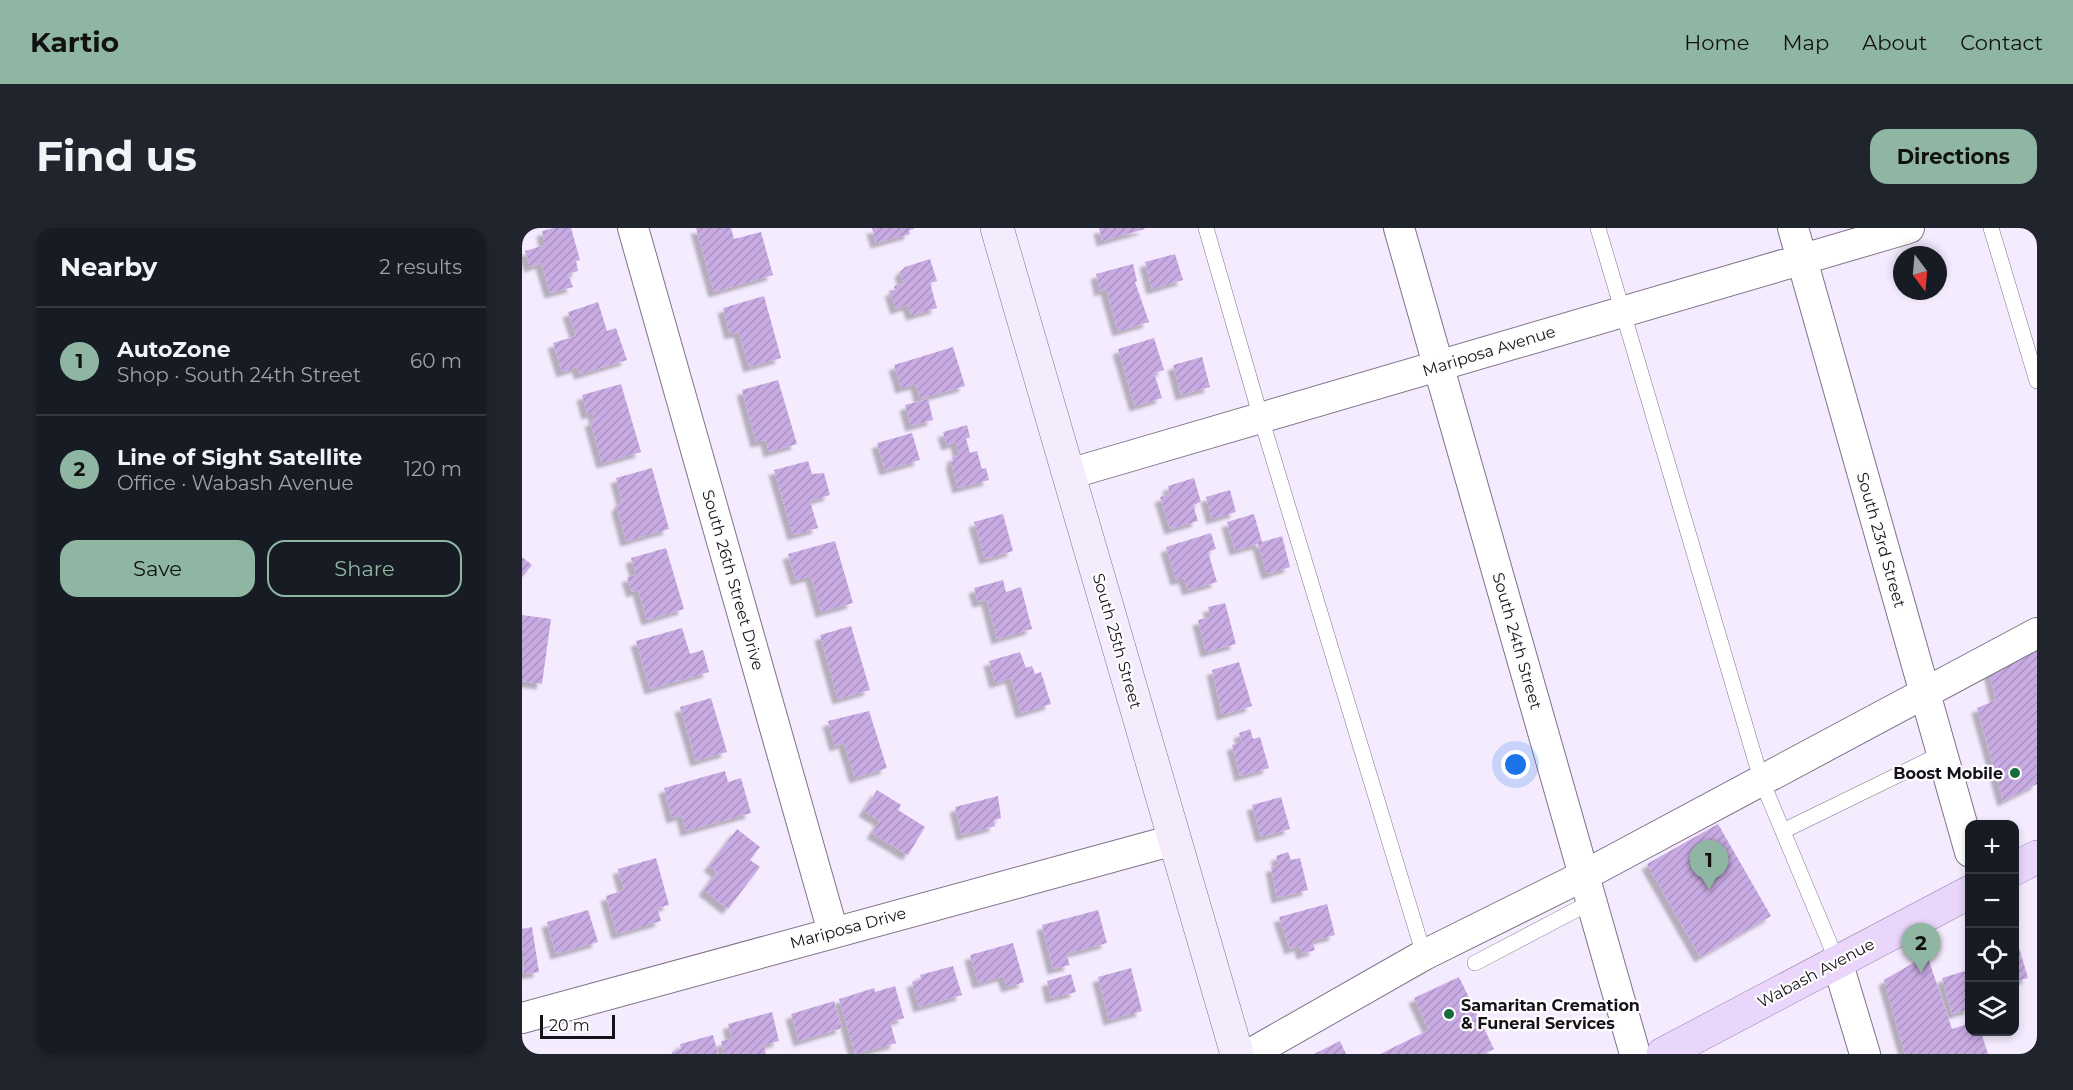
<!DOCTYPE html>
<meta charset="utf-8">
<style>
:root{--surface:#171b24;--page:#20242c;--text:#f1f3f6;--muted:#9ea1a6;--line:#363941;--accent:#8fb6a3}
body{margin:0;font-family:Montserrat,sans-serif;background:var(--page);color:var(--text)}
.controls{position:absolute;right:18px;bottom:18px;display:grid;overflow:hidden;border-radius:12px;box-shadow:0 3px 9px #0003}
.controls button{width:54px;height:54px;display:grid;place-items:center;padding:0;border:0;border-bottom:2px solid var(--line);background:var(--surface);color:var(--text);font:30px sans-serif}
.compass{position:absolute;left:1371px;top:18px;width:54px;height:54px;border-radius:50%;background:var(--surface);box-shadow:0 3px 9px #0003;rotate:164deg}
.scale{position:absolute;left:18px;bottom:15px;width:75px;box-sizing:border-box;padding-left:6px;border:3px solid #17121a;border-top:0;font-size:16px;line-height:21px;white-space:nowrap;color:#17121a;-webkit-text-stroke:4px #fdfdfd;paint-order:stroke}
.you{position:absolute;left:994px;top:537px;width:21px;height:21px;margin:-15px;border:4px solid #fff;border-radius:50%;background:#1a73e8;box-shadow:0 0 0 9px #1a73e833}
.badge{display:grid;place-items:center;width:39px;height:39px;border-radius:50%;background:var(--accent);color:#111;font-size:20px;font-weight:700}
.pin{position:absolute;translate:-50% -50px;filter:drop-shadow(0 2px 3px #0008)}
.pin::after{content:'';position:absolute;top:32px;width:21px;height:18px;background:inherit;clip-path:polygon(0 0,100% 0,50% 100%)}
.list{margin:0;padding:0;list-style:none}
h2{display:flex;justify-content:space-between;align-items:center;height:78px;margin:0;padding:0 24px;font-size:26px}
h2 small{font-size:20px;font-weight:400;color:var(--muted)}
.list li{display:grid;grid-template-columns:39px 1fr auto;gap:18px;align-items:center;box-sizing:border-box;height:108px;padding:0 24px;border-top:2px solid var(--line)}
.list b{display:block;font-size:22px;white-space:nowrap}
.list p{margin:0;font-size:20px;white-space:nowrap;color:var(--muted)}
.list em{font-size:20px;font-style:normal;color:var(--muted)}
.actions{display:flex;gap:12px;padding:18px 24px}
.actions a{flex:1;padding:14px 0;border:2px solid var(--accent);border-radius:18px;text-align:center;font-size:21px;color:var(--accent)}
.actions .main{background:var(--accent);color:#111}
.icon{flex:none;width:33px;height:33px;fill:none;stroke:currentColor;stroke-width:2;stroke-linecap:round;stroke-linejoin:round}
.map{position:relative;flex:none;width:1515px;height:826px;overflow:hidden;border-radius:18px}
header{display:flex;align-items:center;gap:36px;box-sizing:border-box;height:84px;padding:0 30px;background:var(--accent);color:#111}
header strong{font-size:28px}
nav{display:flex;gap:33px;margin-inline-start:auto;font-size:21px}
.intro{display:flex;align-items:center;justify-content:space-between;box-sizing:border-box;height:144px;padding:0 36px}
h1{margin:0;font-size:42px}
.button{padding:15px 27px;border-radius:18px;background:var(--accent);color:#111;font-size:21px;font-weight:700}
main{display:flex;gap:36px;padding:0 36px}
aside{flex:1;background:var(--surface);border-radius:18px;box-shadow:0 3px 9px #0003}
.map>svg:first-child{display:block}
.building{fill:url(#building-hatch);filter:url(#shadow)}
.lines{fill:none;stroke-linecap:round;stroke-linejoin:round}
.service-casing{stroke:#7e7388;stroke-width:16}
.minor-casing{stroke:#7e7388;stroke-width:32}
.secondary-casing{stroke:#7e7388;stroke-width:34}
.primary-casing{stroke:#9680aa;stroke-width:34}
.service{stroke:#fff;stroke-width:15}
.minor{stroke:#fff;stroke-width:30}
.secondary{stroke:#f4ebfd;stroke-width:33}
.primary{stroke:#e9d6fa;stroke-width:33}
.poi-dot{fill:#176c3e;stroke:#fdfdfd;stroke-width:2}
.labels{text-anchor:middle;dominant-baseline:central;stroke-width:4.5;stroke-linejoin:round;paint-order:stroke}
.street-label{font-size:16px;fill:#17121a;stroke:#fdfdfd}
.poi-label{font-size:16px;font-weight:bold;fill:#17121a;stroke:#fdfdfd;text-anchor:end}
</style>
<header>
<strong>Kartio</strong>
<nav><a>Home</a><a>Map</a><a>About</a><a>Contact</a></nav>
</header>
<div class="intro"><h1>Find us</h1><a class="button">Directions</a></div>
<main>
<aside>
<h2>Nearby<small>2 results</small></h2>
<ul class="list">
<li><span class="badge">1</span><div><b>AutoZone</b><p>Shop · South 24th Street</p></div><em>60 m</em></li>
<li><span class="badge">2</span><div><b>Line of Sight Satellite</b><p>Office · Wabash Avenue</p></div><em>120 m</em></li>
</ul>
<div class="actions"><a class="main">Save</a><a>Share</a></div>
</aside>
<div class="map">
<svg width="1515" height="826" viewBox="0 0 1515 826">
<defs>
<pattern id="building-hatch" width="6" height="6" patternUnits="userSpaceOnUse" patternTransform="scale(1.5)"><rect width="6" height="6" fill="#c9abe4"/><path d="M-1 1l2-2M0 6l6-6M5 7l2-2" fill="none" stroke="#ac92c3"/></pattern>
<filter id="shadow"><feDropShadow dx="-5.5" dy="5.5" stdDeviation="1.5" flood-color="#0004"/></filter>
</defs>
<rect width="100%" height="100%" fill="#f5ebff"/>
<path class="building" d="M32,0H49L58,32L54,33L56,43L46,46L51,59L28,65L19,35L8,39L3,23L23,17L20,3Z
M174,0H209L212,11L239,4L251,47L192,64Z
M350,0H392V1L387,2L388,6L354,15Z
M577,0H622L623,1L580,13Z
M653,26L661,52L630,61L623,34Z
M408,31L415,53L408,55L415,80L390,87L386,77L374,81L368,63L373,62L372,58L382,56L378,44L383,39Z
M611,36L615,53L613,54L627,94L596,103L584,61L578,63L574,46Z
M242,68L259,130L227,139L217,104L208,106L201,80Z
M76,74L85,103L94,100L105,132L58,146L55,139L40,144L31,115L54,108L46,84Z
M632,110L642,142L632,145L640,170L613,178L596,121Z
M431,119L443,158L398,171L394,156L379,160L372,137Z
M680,129L688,159L659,167L651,137Z
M256,152L275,216L247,224L244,212L234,214L220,162Z
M99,156L119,224L80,235L68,193L73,192L71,184L65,186L60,167Z
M406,171L411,192L389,198L383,177Z
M445,197L448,209L444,211L448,225L455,223L460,241L464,240L467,252L436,260L434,254L437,253H434L429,234H431L430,229L437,227L434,214L425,217L421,204Z
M390,205L398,232L363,242L355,215Z
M286,233L290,246L302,245L308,267L288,273L296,300L271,307L252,242Z
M130,240L147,301L104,313L95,279L100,272L94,250Z
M672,250L679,274L671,277L676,293L648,301L638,269L648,266L646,258Z
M708,262L714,284L690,291L684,269Z
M481,286L491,323L463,331L452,294Z
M732,286L740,314L760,308L768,339L745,346L736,316L713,322L705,294Z
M689,305L694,321L686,324L695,354L666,362L662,350L654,352L644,319Z
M313,313L331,375L299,384L289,348L274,352L266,326Z
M144,320L162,381L125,392L116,362L110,364L105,349L114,347L109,330Z
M0,329L10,337L0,349Z
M481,352L484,364L499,359L510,401L475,411L465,372L456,374L452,360Z
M703,375L714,416L684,424L676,392L689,389L686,379Z
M0,387L29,391L20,456L0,453Z
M329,398L348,462L316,471L298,407Z
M160,400L168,426L181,422L187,444L128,461L114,413Z
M1515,422V556L1481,573L1455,480L1474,472L1466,439Z
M498,424L504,440L510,438L513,446L519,444L529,476L499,485L489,450L473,455L467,433Z
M717,434L730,478L700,487L690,442Z
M189,470L205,524L174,533L158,479Z
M347,483L365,540L333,550L322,515L313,518L306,493Z
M728,501L731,511L738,509L747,540L718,548L710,517L720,514L717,505Z
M203,543L206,554L219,550L229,585L164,603L160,587L150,590L142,560Z
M355,562L379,577L376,582L403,599L386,627L350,605L358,593L342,583Z
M476,568L479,590L472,592L473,598L440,607L433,579Z
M759,569L768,601L739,609L730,577Z
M1196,596L1249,688L1178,729L1125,636Z
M215,601L238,619L228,632L238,639L206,681L182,662L195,644L187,638Z
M766,624L769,632L778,630L786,662L755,670L749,639L757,637L754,628Z
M134,630L147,677L135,680L139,693L95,706L84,668L102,662L96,641Z
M805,676L813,707L790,713L793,722L780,726L778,718L768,721L757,689Z
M66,682L76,714L34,726L25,694Z
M576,682L585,715L544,726L548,737L531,741L520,697Z
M10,699L17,744L2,746L0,701Z
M1495,713L1506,750L1492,754V714Z
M491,715L502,754L485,759L481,748L456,755L448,727Z
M1405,727L1430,801L1448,795V804H1459L1466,826H1383L1362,752Z
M431,738L440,767L397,779L390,754L399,751L398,747Z
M609,740L620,783L587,792L576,749Z
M1443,743L1448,759V781L1430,786L1420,750Z
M549,746L554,764L529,770L525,753Z
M937,749L972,821L961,826H858L907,802L892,770Z
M373,758L382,790L368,794L374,815L333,826L317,771L352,760L353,764Z
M312,773L320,800L277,813L269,786Z
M250,784L257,813L242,817L244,826H202L199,813L210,811L206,796Z
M191,807L196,826H150V824L159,821L158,816Z
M818,813L824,826H792Z"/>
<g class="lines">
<g class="service-casing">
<path id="service" d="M684,0L739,190L902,727
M1076,0L1239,551L1315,733
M1469,0L1515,153
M1261,603L1419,526
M953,735L1069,674"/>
</g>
<g class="minor-casing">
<path id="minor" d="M111,0L311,704
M877,0L1113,826
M1271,0L1448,624
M547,246L1387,0
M1315,733L1343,826
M0,790L652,612
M728,826L902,727L1061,648L1515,405"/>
</g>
<g class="secondary-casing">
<path id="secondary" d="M475,0L715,826"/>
</g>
<g class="primary-casing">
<path id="primary" d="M1492,641L1515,629
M1141,826L1448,664"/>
</g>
<use href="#service" class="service"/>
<use href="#minor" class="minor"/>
<use href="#secondary" class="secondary"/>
<use href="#primary" class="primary"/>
</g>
<g class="poi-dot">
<circle cx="1493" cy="545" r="6"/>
<circle cx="927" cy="786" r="6"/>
</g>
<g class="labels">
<g class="street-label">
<text transform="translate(967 123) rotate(-17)">Mariposa Avenue</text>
<text transform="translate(1359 312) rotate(74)">South 23rd Street</text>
<text transform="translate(211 352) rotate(74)">South 26th Street Drive</text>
<text transform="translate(595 413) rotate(74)">South 25th Street</text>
<text transform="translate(995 413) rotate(74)">South 24th Street</text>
<text transform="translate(326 700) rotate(-15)">Mariposa Drive</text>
<text transform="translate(1294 745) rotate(-28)">Wabash Avenue</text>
</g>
<g class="poi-label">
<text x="1481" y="545">Boost Mobile</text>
<text x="939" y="777" text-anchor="start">Samaritan Cremation<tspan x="939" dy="18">&amp; Funeral Services</tspan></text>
</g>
</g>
</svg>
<div class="controls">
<button>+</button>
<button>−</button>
<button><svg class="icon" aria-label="locate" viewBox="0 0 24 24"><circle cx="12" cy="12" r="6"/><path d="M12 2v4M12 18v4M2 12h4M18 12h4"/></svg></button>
<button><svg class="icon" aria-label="layers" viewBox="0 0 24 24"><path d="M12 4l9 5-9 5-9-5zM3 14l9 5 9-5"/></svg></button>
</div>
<svg class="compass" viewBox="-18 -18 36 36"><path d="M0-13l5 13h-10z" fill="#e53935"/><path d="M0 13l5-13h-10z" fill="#9ea1a6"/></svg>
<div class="scale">20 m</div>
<div class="you"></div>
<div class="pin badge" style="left:1187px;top:662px">1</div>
<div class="pin badge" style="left:1399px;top:745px">2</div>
</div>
</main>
